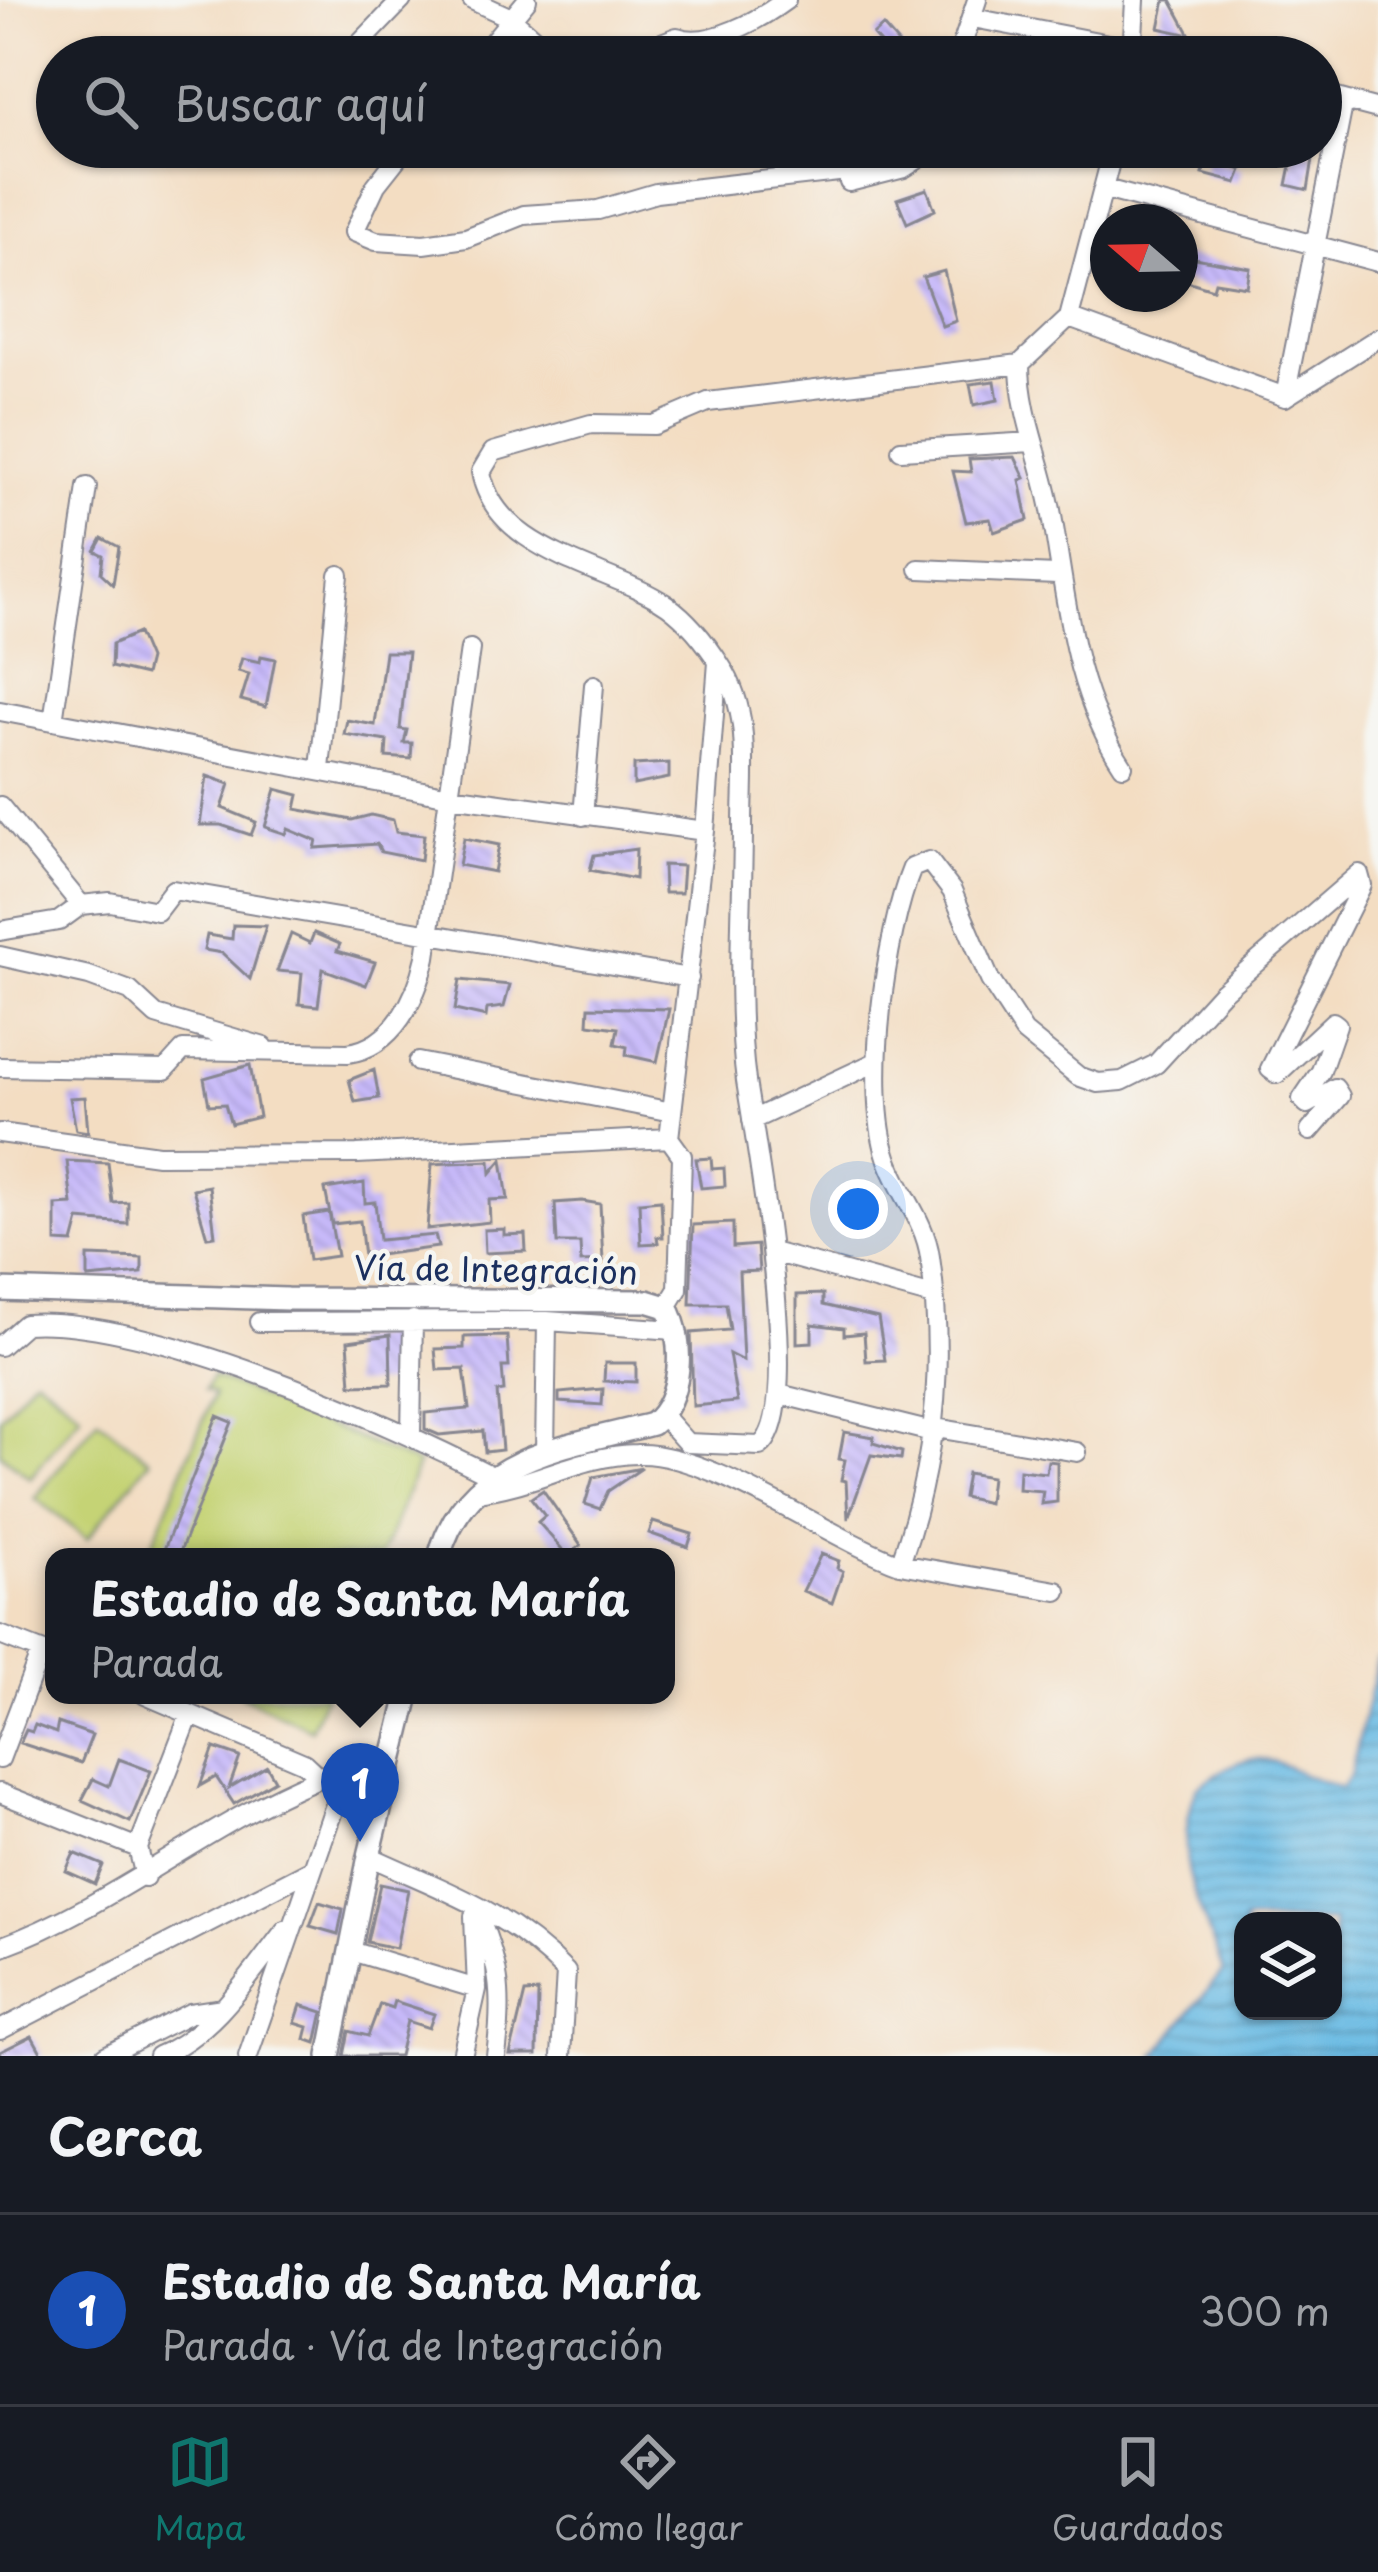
<!DOCTYPE html>
<html lang="es">
<meta charset="utf-8">
<style>
:root{--surface:#171b24;--page:#242831;--text:#f1f3f6;--muted:#9ea1a6;--line:#363941;--accent:#0f766e}
body{margin:0;font-family:"Playpen Sans",sans-serif;background:var(--page);color:var(--text)}
.controls{position:absolute;right:36px;bottom:36px;display:grid;overflow:hidden;border-radius:24px;box-shadow:0 3px 9px #0004}
.controls button{width:108px;height:108px;display:grid;place-items:center;padding:0;border:0;border-bottom:3px solid var(--line);background:var(--surface);color:var(--text);font:60px sans-serif}
.compass{position:absolute;left:1090px;top:204px;width:108px;height:108px;border-radius:50%;background:var(--surface);box-shadow:0 3px 9px #0004;rotate:290deg}
.you{position:absolute;left:858px;top:1209px;width:42px;height:42px;margin:-30px;border:9px solid #fff;border-radius:50%;background:#1a73e8;box-shadow:0 0 0 18px #1a73e833}
.badge{display:grid;place-items:center;width:78px;height:78px;border-radius:50%;background:var(--accent);color:#fff;font-size:39px;font-weight:700}
.pin{position:absolute;translate:-50% -99px;filter:drop-shadow(0 3px 6px #0008)}
.pin::after{content:'';position:absolute;top:63px;width:42px;height:36px;background:inherit;clip-path:polygon(0 0,100% 0,50% 100%)}
.popup{position:absolute;left:45px;top:1548px;width:630px;height:156px;box-sizing:border-box;display:grid;place-content:center;border-radius:24px;background:var(--surface);filter:drop-shadow(0 3px 9px #0005);font-size:39px;white-space:nowrap;color:var(--muted)}
.popup b{font-size:45px;color:var(--text)}
.popup::after{content:'';position:absolute;left:50%;top:100%;margin-left:-24px;border:24px solid transparent;border-top-color:var(--surface)}
.list{margin:0;padding:0;list-style:none}
h2{display:flex;justify-content:space-between;align-items:center;height:156px;margin:0;padding:0 48px;font-size:51px}
h2 small{font-size:39px;font-weight:400;color:var(--muted)}
.list li{display:grid;grid-template-columns:78px 1fr auto;gap:36px;align-items:center;box-sizing:border-box;height:192px;padding:0 48px;border-top:3px solid var(--line)}
.list b{display:block;font-size:45px;white-space:nowrap}
.list p{margin:0;font-size:39px;white-space:nowrap;color:var(--muted)}
.list em{font-size:39px;font-style:normal;color:var(--muted)}
.icon{flex:none;width:66px;height:66px;fill:none;stroke:currentColor;stroke-width:2;stroke-linecap:round;stroke-linejoin:round}
.map{position:relative;flex:none;width:1378px;height:2056px;overflow:hidden}
.search{position:absolute;background:var(--surface);box-shadow:0 3px 9px #0004;left:36px;right:36px;top:36px;height:132px;display:flex;align-items:center;gap:30px;box-sizing:border-box;padding:0 42px;border-radius:66px;color:var(--muted);font-size:45px}
.sheet{height:348px;background:var(--surface)}
nav{display:flex;justify-content:space-around;align-items:center;box-sizing:border-box;height:168px;border-top:3px solid var(--line);background:var(--surface);font-size:33px;color:var(--muted)}
nav a{display:grid;justify-items:center;gap:6px}
nav .on{color:var(--accent)}
.map>svg:first-child{display:block}
.grass{fill:#c5d375;stroke:#70816a;stroke-width:3}
.water{fill:url(#water-rules);stroke:#4274a0;stroke-width:3;fill-rule:evenodd}
.building{fill:url(#building-back-hatch)}
.lines{fill:none;stroke-linecap:round;stroke-linejoin:round}
.minor-casing{stroke:#878690;stroke-width:22}
.major-casing{stroke:#878690;stroke-width:26}
.minor{stroke:#fff;stroke-width:18}
.major{stroke:#fff;stroke-width:21}
.labels{text-anchor:middle;dominant-baseline:central;stroke-width:9;stroke-linejoin:round;paint-order:stroke}
.street-label{font-size:33px;fill:#1b2f5e;stroke:#f6f6f2}
</style>
<div class="map">
<svg width="1378" height="2056" viewBox="0 0 1378 2056">
<defs>
<pattern id="water-rules" width="6" height="5" patternUnits="userSpaceOnUse" patternTransform="scale(3)"><rect width="6" height="5" fill="#68bae3"/><path d="M0 2.5h6" fill="none" stroke="#5598bb"/></pattern>
<pattern id="building-back-hatch" width="6" height="6" patternUnits="userSpaceOnUse" patternTransform="scale(3)"><rect width="6" height="6" fill="#c7b9f9"/><path d="M-1 5l2 2M0 0l6 6M5-1l2 2" fill="none" stroke="#aa9fd8"/></pattern>
</defs>
<rect width="100%" height="100%" fill="#f6f6f2"/>
<filter id="ink" filterUnits="userSpaceOnUse"><feTurbulence type="fractalNoise" baseFrequency=".00833" numOctaves="2"/><feDisplacementMap in="SourceGraphic" scale="24" xChannelSelector="R" yChannelSelector="G"/><feConvolveMatrix kernelMatrix="1 2 1 2 8 2 1 2 1" color-interpolation-filters="sRGB"/></filter>
<filter id="wash" filterUnits="userSpaceOnUse"><feTurbulence type="fractalNoise" baseFrequency=".004" numOctaves="4" result="noise"/><feDisplacementMap in="SourceGraphic" scale="48" xChannelSelector="R" yChannelSelector="G"/><feGaussianBlur stdDeviation="2.7" result="paint"/><feColorMatrix in="noise" values="0 0 0 0 0 0 0 0 0 0 0 0 0 0 0 0 0 1.4 0 .05"/><feComposite in="paint" operator="in"/></filter>
<g filter="url(#wash)">
<rect width="100%" height="100%" fill="#f3ddc2"/>
<path class="grass" d="M35,1376L81,1414L30,1478L0,1453V1418Z
M212,1376L418,1464L381,1557H147L214,1394L205,1390Z
M98,1419L150,1460L87,1539L35,1498Z
M240,1695H325L311,1729Z"/>
<path class="water" d="M1378,1658V2056H1155L1223,1971C1200,1899 1170,1867 1196,1789C1266,1734 1269,1767 1341,1788L1351,1773ZM1243,1921H1333V2011H1243Z"/>
<g id="blocks">
<path class="building" d="M1165,0H1171L1190,35L1159,28Z
M883,26L910,57H892L873,35Z
M1294,151L1314,153L1308,190L1287,185Z
M1207,158L1242,170L1237,183L1203,174Z
M927,189L935,210L907,223L897,199Z
M1183,256L1250,268L1247,287L1215,282L1213,289L1180,279Z
M944,271L956,321L942,326L923,277Z
M995,381L998,400L974,405L970,384Z
M1015,457L1025,478L1020,480L1028,520L994,532L990,519L966,522L953,471L971,472L969,459Z
M102,538L119,547L113,584L101,573L103,555L95,551Z
M138,633L149,659L145,675L111,667L112,644Z
M385,652H408L400,729L407,730L404,743H412L411,759L386,757L387,741L344,734L347,720L375,725Z
M261,656L275,659L266,707L241,700L249,674L238,671L242,658L260,662Z
M669,763V778L634,785V765Z
M207,776L230,784L222,808L256,822L251,835L221,825H200Z
M276,789L299,795L296,809L352,820L371,815L393,820L396,832L424,835L421,860L381,852L377,844L315,848L317,841L288,829L286,834L265,827Z
M464,838L499,845L494,872L459,865Z
M636,849L635,879L590,870L594,855Z
M663,865L683,866L681,893H664Z
M233,925L266,926L250,979L222,953L204,950L207,935L232,939Z
M314,933L340,944L337,951L375,962L366,985L323,969L318,1006L299,1004L302,973L277,971L291,934L310,943Z
M460,980L510,985L504,1007L487,1009L486,1017L455,1010Z
M589,1007L669,1009L657,1062L626,1055L627,1047L615,1044L618,1028L588,1024Z
M250,1065L259,1117L231,1124L225,1104L209,1105L204,1078Z
M374,1070L379,1098L355,1102L349,1080Z
M85,1097L88,1132L76,1130L70,1098Z
M711,1158L712,1169L724,1168L725,1186L701,1188L696,1159Z
M502,1160L508,1199L489,1200L490,1222L427,1229L432,1164L490,1161L491,1173Z
M67,1161L108,1163L113,1203L128,1202V1224L79,1220L73,1243L56,1242V1205L72,1204Z
M364,1183L365,1203L375,1202L379,1240L435,1235L438,1247L364,1257L360,1221L332,1224L325,1189Z
M209,1186L215,1236L207,1237L193,1189Z
M661,1200L663,1237H657L658,1243L641,1244L639,1202Z
M582,1201L600,1204L603,1261L581,1262L580,1243H557L555,1203Z
M329,1212L337,1256L309,1260L303,1216Z
M733,1223V1247L757,1245L759,1271L739,1272L743,1361L729,1354L737,1402L693,1406L691,1333L730,1330L726,1304H690L693,1225Z
M504,1229V1235L525,1234L526,1251L485,1253L484,1230Z
M88,1256L142,1258V1273L88,1278Z
M823,1294V1305L878,1318L885,1360L866,1361L864,1333L844,1335V1328L812,1324V1342L797,1343V1295Z
M390,1335L391,1384L351,1385L348,1341Z
M507,1336L509,1367H502L504,1391L497,1392L502,1450L485,1452L483,1431L439,1435L425,1429V1413L469,1409L464,1369L437,1370L435,1349L464,1348V1337Z
M605,1363H636V1382L604,1381Z
M603,1389L602,1405L559,1402V1393Z
M217,1416L232,1422L178,1557H161Z
M844,1432L874,1437L873,1443L902,1452L901,1459L871,1455L848,1519L846,1481L841,1480L845,1460L839,1459Z
M1048,1461L1057,1462V1502L1041,1504L1043,1491L1018,1489L1019,1470L1046,1473Z
M642,1468L608,1491L600,1509L585,1504L593,1477Z
M967,1473L991,1477L988,1503L963,1497Z
M543,1490L581,1545L568,1556L538,1522L545,1516L531,1498Z
M653,1522L692,1534L688,1547L649,1533Z
M821,1554L839,1561L837,1568L843,1571L832,1603L803,1591Z
M58,1723L92,1735L81,1763L20,1743L26,1730L32,1732L35,1725L56,1733Z
M214,1748L240,1757L229,1788L267,1766L275,1780L234,1804L216,1777L200,1786Z
M119,1759L151,1771L130,1822L82,1800L93,1779L109,1786Z
M74,1853L103,1865L95,1884L66,1871Z
M380,1884L408,1890L396,1948L367,1942Z
M319,1902L343,1909L338,1934L310,1926Z
M538,1992L537,2055H510L525,1993Z
M394,2001L434,2014L429,2028L407,2021L399,2056H344L349,2031L368,2036L380,2004L392,2008Z
M301,2005L323,2012L316,2043L305,2039L308,2027L295,2023Z
M32,2036L43,2056H0V2052Z"/>
</g>
</g>
<g filter="url(#ink)">
<use href="#blocks" fill-opacity="0" stroke="#878690" stroke-width="3"/>
<g class="lines">
<g class="minor-casing">
<path id="minor" d="M472,0L511,18L553,55L573,57
M973,18L1176,57
M347,57L402,0
M480,57L527,0
M626,57L677,37C709,49 760,19 786,0
M958,57L977,0
M1132,57L1135,0
M1321,94L1378,109
M406,147L376,185L354,232L376,241L424,244L466,238L524,215L598,210L656,193L847,171L863,147
M849,182L904,168L937,147
M1105,189L1378,262
M1069,318L1285,397L1378,338
M1020,364C1020,414 1042,461 1051,510C1067,599 1072,689 1123,766
M1285,397L1344,100
M901,450L1033,442
M919,569L1057,575
M0,711L450,796L705,831
M53,721L87,487
M320,769L339,575
M0,806L81,905
M583,816L594,685
M0,931L59,921L81,905L110,902L157,911L173,890L689,978
M0,956L89,976L130,991L156,1015L264,1047
M418,1062L672,1112
M0,1067L165,1070L183,1050L348,1053C394,1047 417,997 426,957L470,649
M752,1120L876,1062
M0,1133L158,1155L357,1154L669,1138
M772,1252L933,1296
M667,1307L678,1289L682,1156L669,1138L705,831L718,662
M259,1322L547,1321L675,1330
M0,1346L25,1324C147,1316 383,1420 494,1477
M779,1394L936,1433
M663,1416L687,1443L760,1446C806,1412 755,1141 746,1081C735,998 743,909 743,825C743,772 752,713 721,666C707,644 688,620 667,605C609,566 496,554 481,472L493,452L591,424L654,425L708,402L1020,364L1069,318L1114,147
M936,1428L1077,1452
M411,1435L413,1320
M545,1452L547,1321
M476,1492C531,1487 580,1455 637,1454C710,1451 827,1538 900,1564C936,1464 945,1363 930,1257C925,1219 898,1192 887,1157C864,1088 885,934 912,868L929,861L952,891L990,980L1024,1032L1078,1076L1098,1083L1122,1081L1156,1064L1221,993L1359,874L1362,885L1270,1069L1277,1074L1333,1022L1337,1025L1321,1071L1302,1099L1307,1104L1335,1088L1340,1096L1310,1131
M900,1564L1057,1591
M0,1635L54,1656
M145,1695L304,1763L319,1777
M0,1759L41,1651
M0,1793L138,1848L145,1877
M138,1848L190,1714
M369,1856C446,1892 505,1909 566,1972L561,2056
M474,1905C500,1963 504,1993 496,2056
M0,1947C113,1906 204,1826 314,1780C334,1771 366,1774 388,1771
M351,1951L477,1989
M0,2030L312,1869
M105,2056L190,2013L223,2008
M158,2056C213,2034 250,1975 285,1930
M248,2056L345,1776
M462,2056L477,1989L474,1916"/>
</g>
<g class="major-casing">
<path id="major" d="M0,1290L287,1299L647,1301L667,1307C685,1339 683,1401 652,1424C564,1447 466,1456 439,1557
M329,2056L369,1856L408,1695"/>
</g>
<use href="#minor" class="minor"/>
<use href="#major" class="major"/>
</g>
</g>
<g class="labels">
<g class="street-label">
<text transform="translate(496 1268) rotate(1)">Vía de Integración</text>
</g>
</g>
</svg>
<div class="controls">
<button><svg class="icon" aria-label="layers" viewBox="0 0 24 24"><path d="M12 4l9 5-9 5-9-5zM3 14l9 5 9-5"/></svg></button>
</div>
<svg class="compass" viewBox="-18 -18 36 36"><path d="M0-13l5 13h-10z" fill="#e53935"/><path d="M0 13l5-13h-10z" fill="#9ea1a6"/></svg>
<div class="you"></div>
<div class="pin badge" style="left:360px;top:1842px;background:#1a4fb4">1</div>
<div class="popup"><b>Estadio de Santa María</b>Parada</div>
<div class="search"><svg class="icon" aria-label="search" viewBox="0 0 24 24"><circle cx="10" cy="10" r="6"/><path d="M15 15l6 6"/></svg>Buscar aquí</div>
</div>
<section class="sheet">
<h2>Cerca<small></small></h2>
<ul class="list">
<li><span class="badge" style="background:#1a4fb4">1</span><div><b>Estadio de Santa María</b><p>Parada · Vía de Integración</p></div><em>300 m</em></li>
</ul>
</section>
<nav>
<a class="on"><svg class="icon" aria-label="map" viewBox="0 0 24 24"><path d="M3 6l6-2 6 2 6-2v14l-6 2-6-2-6 2zM9 4v14M15 6v14"/></svg>Mapa</a>
<a><svg class="icon" aria-label="directions" viewBox="0 0 24 24"><path d="M12 3l9 9-9 9-9-9zM9 14v-3h6M13 9l2 2-2 2"/></svg>Cómo llegar</a>
<a><svg class="icon" aria-label="saved" viewBox="0 0 24 24"><path d="M7 4h10v16l-5-4-5 4z"/></svg>Guardados</a>
</nav>
